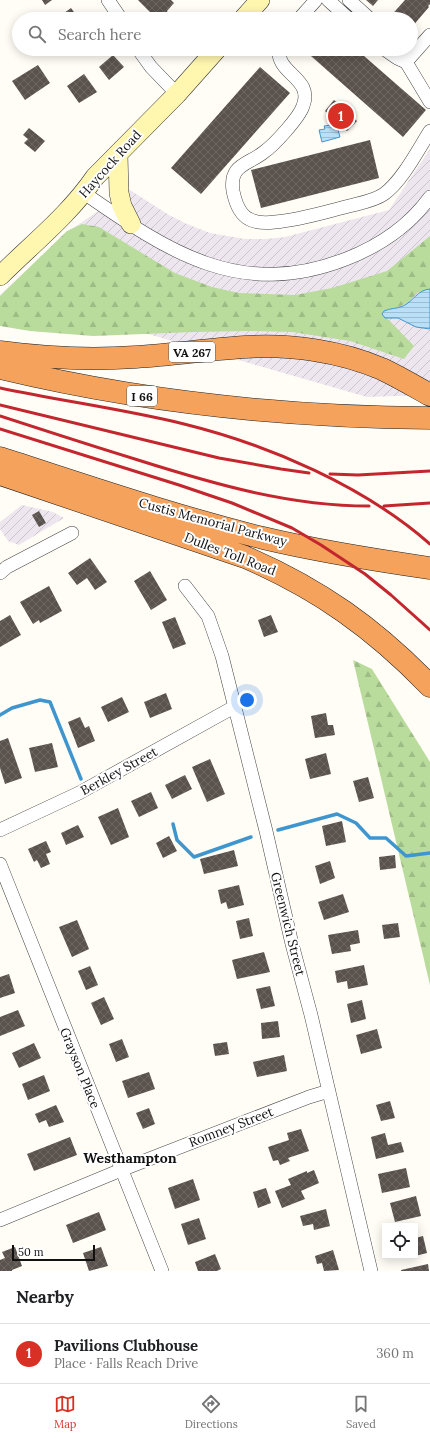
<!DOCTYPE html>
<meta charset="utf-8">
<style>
:root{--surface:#fff;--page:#f2f2f2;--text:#202124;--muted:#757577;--line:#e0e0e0;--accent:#d93025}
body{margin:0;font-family:Lora,serif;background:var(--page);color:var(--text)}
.controls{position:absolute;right:12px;bottom:12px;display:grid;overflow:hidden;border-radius:0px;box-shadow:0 2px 10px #0003}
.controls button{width:36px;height:36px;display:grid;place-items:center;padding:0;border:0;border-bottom:1px solid var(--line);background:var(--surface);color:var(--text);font:20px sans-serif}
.scale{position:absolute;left:12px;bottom:10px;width:83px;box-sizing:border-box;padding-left:4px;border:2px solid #111;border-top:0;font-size:11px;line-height:14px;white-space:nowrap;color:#111;-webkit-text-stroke:3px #fff;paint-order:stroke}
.you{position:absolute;left:247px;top:700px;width:14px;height:14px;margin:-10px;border:3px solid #fff;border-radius:50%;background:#1a73e8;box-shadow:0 0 0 6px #1a73e833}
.badge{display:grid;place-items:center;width:26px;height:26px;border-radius:50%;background:var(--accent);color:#fff;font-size:13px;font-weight:700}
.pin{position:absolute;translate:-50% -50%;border:2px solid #fff;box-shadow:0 1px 4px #0006}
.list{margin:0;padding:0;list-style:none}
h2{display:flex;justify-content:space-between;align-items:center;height:52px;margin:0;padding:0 16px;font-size:17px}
h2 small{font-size:13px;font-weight:400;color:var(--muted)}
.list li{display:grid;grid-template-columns:26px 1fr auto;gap:12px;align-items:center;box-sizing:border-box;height:60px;padding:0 16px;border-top:1px solid var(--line)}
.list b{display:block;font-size:15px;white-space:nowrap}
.list p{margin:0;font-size:13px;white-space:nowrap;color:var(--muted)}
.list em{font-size:13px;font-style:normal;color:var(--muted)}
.icon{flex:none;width:22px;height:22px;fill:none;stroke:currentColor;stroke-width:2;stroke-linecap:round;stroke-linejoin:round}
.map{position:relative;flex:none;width:430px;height:1271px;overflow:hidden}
.search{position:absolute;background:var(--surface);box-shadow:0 2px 10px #0003;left:12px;right:12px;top:12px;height:44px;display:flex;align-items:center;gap:10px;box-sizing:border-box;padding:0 14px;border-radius:22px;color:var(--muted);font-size:15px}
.sheet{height:112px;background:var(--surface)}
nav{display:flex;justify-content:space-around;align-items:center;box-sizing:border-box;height:56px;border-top:1px solid var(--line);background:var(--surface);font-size:11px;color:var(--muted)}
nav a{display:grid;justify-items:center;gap:2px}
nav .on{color:var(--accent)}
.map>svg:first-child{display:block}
.industrial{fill:url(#industrial-furrows)}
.forest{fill:url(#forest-firs)}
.water{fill:url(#water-rules);stroke:#3f96cf}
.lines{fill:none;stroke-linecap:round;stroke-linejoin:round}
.stream{stroke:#3f96cf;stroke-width:3.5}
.building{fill:url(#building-cross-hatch)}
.street-casing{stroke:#444;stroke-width:14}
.secondary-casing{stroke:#333;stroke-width:20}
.highway-casing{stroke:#222;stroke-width:23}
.street{stroke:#fff;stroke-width:13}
.secondary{stroke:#fff6b0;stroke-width:19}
.highway{stroke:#f5a25d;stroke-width:22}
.rail{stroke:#c4262e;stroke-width:3}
.labels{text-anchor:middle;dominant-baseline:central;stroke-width:4;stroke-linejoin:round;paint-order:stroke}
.shield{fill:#fff;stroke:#585858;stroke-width:1}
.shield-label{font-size:12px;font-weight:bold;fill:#111}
.street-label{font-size:13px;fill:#111;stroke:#fff}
.neighbourhood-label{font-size:14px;font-weight:bold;fill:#111;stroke:#fff}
</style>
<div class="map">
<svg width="430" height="1271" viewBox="0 0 430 1271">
<defs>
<pattern id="industrial-furrows" width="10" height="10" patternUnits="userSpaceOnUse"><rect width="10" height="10" fill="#eee6ef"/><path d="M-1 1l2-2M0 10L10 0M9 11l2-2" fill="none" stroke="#cbc4cc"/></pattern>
<pattern id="forest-firs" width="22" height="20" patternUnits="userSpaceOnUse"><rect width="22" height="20" fill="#b9dc9c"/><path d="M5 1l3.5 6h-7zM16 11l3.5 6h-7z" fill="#9ebc85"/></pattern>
<pattern id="water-rules" width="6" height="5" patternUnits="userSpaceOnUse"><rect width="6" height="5" fill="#b9e0f7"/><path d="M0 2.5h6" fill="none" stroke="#9ebfd3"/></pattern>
<pattern id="building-cross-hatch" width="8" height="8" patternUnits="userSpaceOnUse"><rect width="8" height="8" fill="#5a524d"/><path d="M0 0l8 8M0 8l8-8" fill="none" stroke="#6d6662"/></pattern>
</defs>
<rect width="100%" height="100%" fill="#fffdf5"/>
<path class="industrial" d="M430,149V395L367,397L141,332L34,323L0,295L67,232L130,190L169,215L187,224L210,233L245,239H265L285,237L389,210Z
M22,505L53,512L64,518L19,545L8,541L0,529V522Z"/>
<path class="forest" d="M82,224L99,227L175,273L212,287L239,293L295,295L332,288L387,271L430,236V289L417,293L407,303L383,314L414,346L404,359L350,341L292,332L250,331L194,332L93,336L30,331L0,326V296L67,231Z
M353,660L372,669L430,762V985Z"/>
<path class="water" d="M331,125L332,127L337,126L340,137L322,142L319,130L325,129L324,126Z
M430,289V329L416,327L398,318H385L382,314L384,311C390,308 397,309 403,306C414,301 417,290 430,289Z"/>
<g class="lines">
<path class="stream" d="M0,715L12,708L40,700L50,702L81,779
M173,824L177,840L194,857L251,837
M278,830L337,814L356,823L370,838H386L406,856L430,853"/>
</g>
<path class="building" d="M42,0H52L45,5Z
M138,0H171L174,3L167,11L170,19H155L153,15Z
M366,0H378L373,6Z
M405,0H430V4L428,6L429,7L411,28V19H388Z
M71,8L79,19H56Z
M303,49H356L426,110L403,137Z
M113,55L124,67L109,80L99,67Z
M38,65L50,83L25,100L12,81Z
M260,67L290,93L201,194L171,168Z
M84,74L97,92L79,103L67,86Z
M334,100L357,121L347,131L325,111Z
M29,128L45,141L35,152L24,143L28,139L23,135Z
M370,140L379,178L261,208L251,170Z
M39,511L46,523L39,527L32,515Z
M90,558L107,582L95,590L87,578L77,585L68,573Z
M150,571L167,600L151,610L134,581Z
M49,586L62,611L40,623L39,620L33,624L20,602Z
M10,615L21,635L0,647V621Z
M271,615L278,632L264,637L258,620Z
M175,617L186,644L173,649L162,622Z
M166,693L172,709L150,718L144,702Z
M122,697L129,712L108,722L101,707Z
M326,713L328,725H333L335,735L315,738L311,716Z
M80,717L85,728L89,726L95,741L78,748L68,722Z
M8,738L22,778L5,784L0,768V741Z
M52,743L58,767L35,772L29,748Z
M326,753L331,774L310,779L305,759Z
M210,759L225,794L207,802L192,767Z
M185,775L192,789L172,799L165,785Z
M368,777L374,798L359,802L353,781Z
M151,792L158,808L139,817L131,801Z
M118,808L129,837L111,845L98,817Z
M342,821L346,842L326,846L322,826Z
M78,825L84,837L66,845L61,833Z
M169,836L177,851L163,858L156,843Z
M46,841L51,852L46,854L50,864L41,868L37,860L34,862L28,849Z
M234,850L238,866L204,874L200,859Z
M395,855L396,868L380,870L379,857Z
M330,861L335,878L320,884L315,866Z
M239,885L244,905L228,909L226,902L221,904L218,890Z
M343,894L349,912L324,920L318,902Z
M249,918L253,936L240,939L236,921Z
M77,920L89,949L72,957L59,927Z
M398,923L400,937L384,939L382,925Z
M358,930L360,943L350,945L351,951L332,954L328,935Z
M264,952L270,972L237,979L232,960Z
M364,965L368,985L348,989L347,981L337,983L335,971Z
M90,966L98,985L86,990L78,971Z
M9,974L15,993L0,998V977Z
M270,986L275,1006L261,1009L256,989Z
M104,997L114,1019L101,1025L91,1003Z
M362,1000L366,1019L351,1023L347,1004Z
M18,1010L25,1026L0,1036V1017Z
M278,1021L280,1037L262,1039L261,1023Z
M377,1029L382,1048L361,1054L356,1035Z
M122,1039L129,1057L116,1062L109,1044Z
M227,1042L229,1054L215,1056L213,1044Z
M34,1043L41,1058L19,1068L12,1053Z
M284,1055L287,1071L257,1077L253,1062Z
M149,1072L155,1089L128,1098L122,1081Z
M44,1075L50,1091L28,1100L22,1084Z
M390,1101L395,1118L381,1121L376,1105Z
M56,1105L64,1122L49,1127L46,1120L39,1123L35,1114Z
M149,1108L155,1124L143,1129L136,1113Z
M301,1129L309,1151L288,1158L290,1161L280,1165L278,1160L273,1161L268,1147L289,1140L287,1133Z
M385,1133L388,1145L401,1142L404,1152L376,1159L371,1137Z
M70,1137L77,1155L34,1171L27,1154Z
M406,1168L410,1187L382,1193L378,1174Z
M314,1170L319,1183L301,1191L305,1199L282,1208L275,1191L291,1185L288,1179L307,1171V1173Z
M193,1179L200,1200L175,1209L168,1188Z
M266,1188L271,1203L258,1208L253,1192Z
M416,1196L421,1216L395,1222L390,1203Z
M326,1209L330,1226L314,1230L313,1224L303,1226L300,1216Z
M99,1212L106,1230L73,1243L66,1225Z
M199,1218L206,1239L188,1245L181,1224Z
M423,1236L427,1253L415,1256V1238Z
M15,1247L22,1266L12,1270V1271H0V1260L5,1258L2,1252Z
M101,1247L108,1266L89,1271L83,1253Z
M333,1250L339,1270L324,1271L322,1263L317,1264L315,1256Z
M215,1254L221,1269L217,1271H198L195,1262Z
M428,1264L429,1271H401V1270Z"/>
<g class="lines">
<g class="street-casing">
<path id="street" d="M108,0L121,19
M328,0L349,19
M349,0L370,19
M299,19L316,0
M138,49L151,67L177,94
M279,49C276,74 314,78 303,106C299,118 274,145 264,152C248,165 229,164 233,191C235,201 239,214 249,219C256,223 267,223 275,222C300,220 325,212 349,206C360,203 374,201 384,194C402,181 418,150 430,131
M384,49L397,58L406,62
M400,49L406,62L430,102
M406,62L430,35
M84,193C169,252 240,300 346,259C379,246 409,226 430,197
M0,573L7,567L72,533
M185,586L208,616L222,656L266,831L292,944L311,1015L371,1271
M0,830L79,793L234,707
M0,864L162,1271
M0,1220L121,1170L309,1097L329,1091"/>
</g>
<g class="secondary-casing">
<path id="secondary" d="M243,19L260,0
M118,154L119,193L122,206L131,224
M0,276C32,244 69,215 95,177L177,94L217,49"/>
</g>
<g class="highway-casing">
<path id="highway" d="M0,352C45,358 91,360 136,357C173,355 209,349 245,347C290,344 340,351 382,369C399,377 414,386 430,395
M0,368C141,402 285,417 430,418
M0,458C87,486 174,516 263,538C318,551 374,560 430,568
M0,474L245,557C319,589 374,628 430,686"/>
</g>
<use href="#street" class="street"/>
<use href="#secondary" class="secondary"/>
<use href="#highway" class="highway"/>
<path class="rail" d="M0,388C61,401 123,409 184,424C269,445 364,486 430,544
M0,405L219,458L281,469L309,473
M0,416C46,431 92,446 138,460C214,484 289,506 369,506
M0,429L179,485L232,503L292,528L321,545L365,574L391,595L430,630
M330,474L358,475L430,471
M384,506L430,503"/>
</g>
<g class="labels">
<g class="shield">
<rect x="169" y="342" width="46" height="20" rx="3"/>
<rect x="127" y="386" width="30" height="20" rx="3"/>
</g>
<g class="shield-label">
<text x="192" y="352">VA 267</text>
<text x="142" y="396">I 66</text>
</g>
<g class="street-label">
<text transform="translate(110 164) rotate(-48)">Haycock Road</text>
<text transform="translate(213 522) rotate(15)">Custis Memorial Parkway</text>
<text transform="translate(230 554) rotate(21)">Dulles Toll Road</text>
<text transform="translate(119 771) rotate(-29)">Berkley Street</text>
<text transform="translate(288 924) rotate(76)">Greenwich Street</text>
<text transform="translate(80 1068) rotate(68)">Grayson Place</text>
<text transform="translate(231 1127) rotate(-21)">Romney Street</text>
</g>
<g class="neighbourhood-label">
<text x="130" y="1158">Westhampton</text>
</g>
</g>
</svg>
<div class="controls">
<button><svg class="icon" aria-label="locate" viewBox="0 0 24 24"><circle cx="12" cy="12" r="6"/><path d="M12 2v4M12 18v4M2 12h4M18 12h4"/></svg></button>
</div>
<div class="scale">50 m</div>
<div class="you"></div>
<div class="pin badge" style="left:341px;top:116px">1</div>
<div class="search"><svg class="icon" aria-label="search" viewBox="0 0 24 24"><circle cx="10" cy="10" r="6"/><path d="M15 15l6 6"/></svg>Search here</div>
</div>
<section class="sheet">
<h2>Nearby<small></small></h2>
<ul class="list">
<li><span class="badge">1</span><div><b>Pavilions Clubhouse</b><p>Place · Falls Reach Drive</p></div><em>360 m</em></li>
</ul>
</section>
<nav>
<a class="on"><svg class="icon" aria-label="map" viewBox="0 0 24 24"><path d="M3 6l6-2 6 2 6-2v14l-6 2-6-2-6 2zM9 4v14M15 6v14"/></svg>Map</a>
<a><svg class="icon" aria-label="directions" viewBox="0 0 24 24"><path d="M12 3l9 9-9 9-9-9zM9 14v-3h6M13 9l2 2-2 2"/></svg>Directions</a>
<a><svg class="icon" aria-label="saved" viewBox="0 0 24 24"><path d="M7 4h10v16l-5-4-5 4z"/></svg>Saved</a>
</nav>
